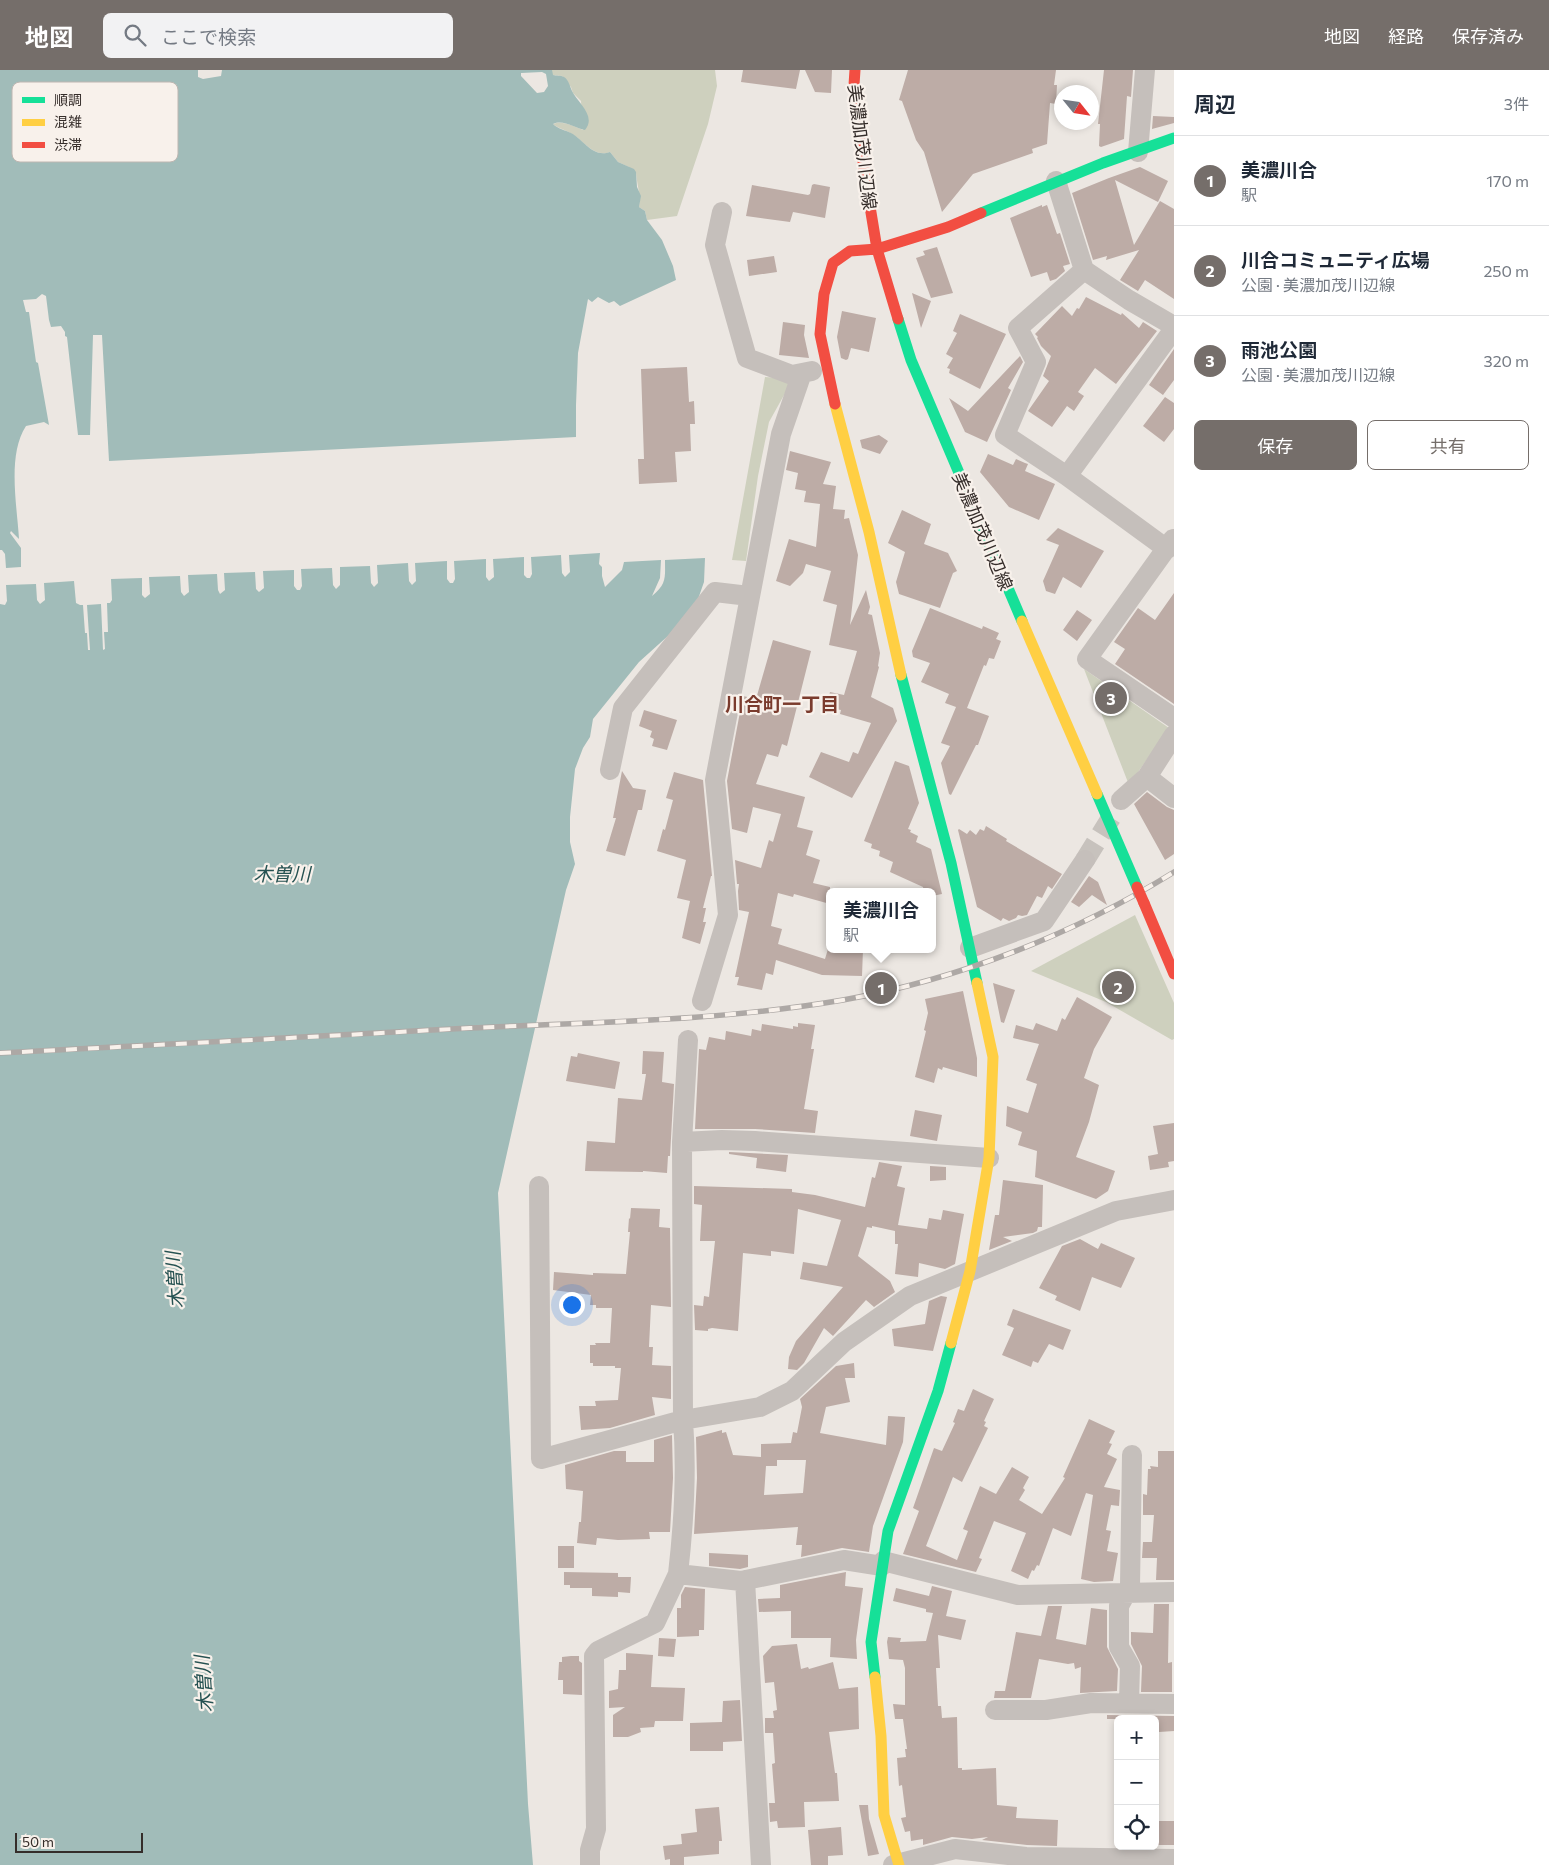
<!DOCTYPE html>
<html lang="ja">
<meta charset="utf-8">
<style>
:root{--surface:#fff;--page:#f2f2f3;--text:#1f2937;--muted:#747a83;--line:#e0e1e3;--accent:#756e6a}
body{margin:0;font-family:Commissioner,"Noto Sans JP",sans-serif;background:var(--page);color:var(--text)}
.controls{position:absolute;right:15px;bottom:15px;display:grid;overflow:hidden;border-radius:8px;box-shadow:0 2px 8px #0003}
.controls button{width:45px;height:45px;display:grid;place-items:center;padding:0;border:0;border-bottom:1px solid var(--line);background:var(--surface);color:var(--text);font:25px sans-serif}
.compass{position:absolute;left:1054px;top:15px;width:45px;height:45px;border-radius:50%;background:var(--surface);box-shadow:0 2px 8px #0003;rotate:120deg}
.scale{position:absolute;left:15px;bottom:12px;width:128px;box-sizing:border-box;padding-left:5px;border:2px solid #352d2a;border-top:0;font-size:14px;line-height:18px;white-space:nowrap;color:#352d2a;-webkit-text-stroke:4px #f8f1eb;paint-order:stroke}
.you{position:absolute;left:571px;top:1234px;width:18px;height:18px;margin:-12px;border:4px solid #fff;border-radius:50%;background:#1a73e8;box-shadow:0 0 0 8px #1a73e833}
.badge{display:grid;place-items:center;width:32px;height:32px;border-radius:50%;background:var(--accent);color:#fff;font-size:16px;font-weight:700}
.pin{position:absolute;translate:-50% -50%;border:2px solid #fff;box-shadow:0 1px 5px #0006}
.popup{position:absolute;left:826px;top:818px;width:110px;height:65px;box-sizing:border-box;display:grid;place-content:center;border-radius:8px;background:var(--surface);filter:drop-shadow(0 1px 4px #0005);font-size:16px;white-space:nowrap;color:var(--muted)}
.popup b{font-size:19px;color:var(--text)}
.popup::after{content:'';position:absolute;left:50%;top:100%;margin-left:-10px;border:10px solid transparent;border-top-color:var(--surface)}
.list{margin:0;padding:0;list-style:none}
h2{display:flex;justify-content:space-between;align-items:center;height:65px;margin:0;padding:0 20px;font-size:21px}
h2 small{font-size:16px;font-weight:400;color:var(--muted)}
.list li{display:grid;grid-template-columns:32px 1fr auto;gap:15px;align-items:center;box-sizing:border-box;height:90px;padding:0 20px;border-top:1px solid var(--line)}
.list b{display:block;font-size:19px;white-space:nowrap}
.list p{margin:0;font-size:16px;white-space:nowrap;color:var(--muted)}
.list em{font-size:16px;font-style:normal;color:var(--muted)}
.actions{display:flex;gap:10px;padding:15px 20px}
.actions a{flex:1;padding:11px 0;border:1px solid var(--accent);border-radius:8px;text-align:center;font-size:18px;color:var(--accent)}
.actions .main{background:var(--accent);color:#fff}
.icon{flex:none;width:28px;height:28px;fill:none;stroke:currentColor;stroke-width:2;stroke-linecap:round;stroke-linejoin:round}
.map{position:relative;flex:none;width:1174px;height:1795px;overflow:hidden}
header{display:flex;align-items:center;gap:30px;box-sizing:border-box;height:70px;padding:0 25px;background:var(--accent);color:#fff}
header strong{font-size:24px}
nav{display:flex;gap:28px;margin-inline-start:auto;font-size:18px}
.search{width:350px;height:45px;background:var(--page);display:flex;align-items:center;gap:12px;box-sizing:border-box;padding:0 18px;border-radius:8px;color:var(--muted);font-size:19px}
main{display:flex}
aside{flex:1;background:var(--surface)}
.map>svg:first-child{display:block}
.green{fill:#ced0be}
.water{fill:#a1bcb9;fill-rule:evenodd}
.building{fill:#bdaca6;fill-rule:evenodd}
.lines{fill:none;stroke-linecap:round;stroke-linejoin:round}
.street-tunnel{stroke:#c7c2bd;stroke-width:20;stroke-dasharray:20 10;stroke-linecap:butt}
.street{stroke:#c5bfbb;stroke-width:20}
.fast{stroke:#16e098;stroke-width:11}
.slow{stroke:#ffcf43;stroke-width:11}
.jam{stroke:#f24e42;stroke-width:11}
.rail-casing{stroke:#ada8a5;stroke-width:5.5}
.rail{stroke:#f8f1eb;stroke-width:4;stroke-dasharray:11;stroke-linecap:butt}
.jam-bridge{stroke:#f24e42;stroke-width:11}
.labels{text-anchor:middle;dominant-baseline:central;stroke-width:4.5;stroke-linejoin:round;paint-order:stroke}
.street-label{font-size:18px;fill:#352d2a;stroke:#f8f1eb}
.neighbourhood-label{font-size:19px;font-weight:bold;fill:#7a3b2d;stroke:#f8f1eb}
.water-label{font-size:19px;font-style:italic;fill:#255151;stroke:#f8f1eb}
.key{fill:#f8f1eb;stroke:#beb6b1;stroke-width:1}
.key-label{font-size:14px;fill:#352d2a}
</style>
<header>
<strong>地図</strong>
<div class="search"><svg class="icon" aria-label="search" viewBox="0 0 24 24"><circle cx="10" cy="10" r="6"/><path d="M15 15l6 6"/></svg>ここで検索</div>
<nav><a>地図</a><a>経路</a><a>保存済み</a></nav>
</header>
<main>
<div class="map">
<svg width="1174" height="1795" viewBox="0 0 1174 1795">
<rect width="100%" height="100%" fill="#ece7e2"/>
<path class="green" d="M552,0H715L717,16L708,54L677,146L647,150L645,141L639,137C641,125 637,115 636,103L629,97L618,92L610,82C594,88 584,71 572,64C566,60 560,59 554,55L553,54C562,50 574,56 583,60L581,31L573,23L571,17L562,6L552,5Z
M765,307L793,309L769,352L758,406L746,491L732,490Z
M1084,599L1169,658L1129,715Z
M1135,845L1174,933V969L1172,970L1106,932L1031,901Z"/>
<path class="water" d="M0,0H198V7L203,9L221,6L222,0H552L553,5C556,6 561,5 564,7C569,10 570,17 572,21C577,32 597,46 585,60C575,58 563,49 553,54C558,59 565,60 571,63C585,71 593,88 610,82L618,92L634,99L636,102L637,117L641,126L639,137L645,141L647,150L662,170L673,196L676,210L620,236L614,231L609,233L598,227L592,232L588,229L578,283L576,335V367L109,391L102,265H93L90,365H78L67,267L65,266V262L61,256L51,257L49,250L46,226L42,224L36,229L23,230L26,242H29L36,292L38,293L49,355L44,352L26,356C7,385 17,435 19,469L11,461L10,463L21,478V497L6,498L5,484L2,480H0ZM542,2L546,4L548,16L544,22L537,23L521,6V3Z
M600,483L599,494L602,497V506L605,517L622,500L624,492L661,490L660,508L652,526C667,514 665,507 665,490L705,488L704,512L697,532L669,565L639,592L593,649L590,667L583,678L575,699L570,747V772L575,794L566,820L498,1123L528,1734L533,1795H0V534L5,535L7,531L6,515L36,514L37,530L40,534L45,530L44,513L74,511L76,533L80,535H83L85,563H87L88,580H90L87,535L101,534L103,580L105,579L104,562H108L107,533H110L112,530L111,509L142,508V525L145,528L150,524L149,507L180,506L181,522L184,526L189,522L188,505L217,504L218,520L220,524L225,520L224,503L255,502L256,519L259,522L264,518L263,501L294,500V516L297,520H300L302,516L301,499L332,498L333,515L336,519L340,515V497L370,496L371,513L374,517L378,513L377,495L408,493L409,511L412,515L416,511L415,493L447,491V509L450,513H453L455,509L454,491L486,489V507L489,511L494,507L493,489L524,487V505L527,508H530L532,504L531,487L561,485L562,503L565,507L570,502L569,485Z"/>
<path class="building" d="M743,0H800L796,19L741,12Z
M805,0H832L831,23L815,22Z
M908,0H1056L1054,15H1057L1056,34L1050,33L1047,74L1032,79L1033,83L973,104L942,142L924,82L916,70L902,31L899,30Z
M1104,0H1133L1131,27L1127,26L1124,69L1101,77L1099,76L1100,54H1098Z
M1153,46L1174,47V53L1152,59Z
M1140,97L1168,111L1158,132L1115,110L1134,175L1160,131L1174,139V229L1145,210L1138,221L1120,210L1139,180L1106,190L1107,186L1093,190L1072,123L1109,108Z
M814,114L830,117L825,148L793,142L790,152L746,146L752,115L808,125L810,124L812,115Z
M1042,135V137L1047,135L1057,164L1060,163L1070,194L1063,196L1065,201L1056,209L1050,211L1047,202L1031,207L1010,148Z
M937,177L953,223L931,228L916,188L925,185L923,181Z
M774,186L777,202L749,206L747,190Z
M912,223L931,231L921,258Z
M1086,227L1121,245L1122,243L1139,258L1143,252L1157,261L1116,314L1095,298L1078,322L1084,326L1074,341L1067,336L1052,357L1028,341L1049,311L1043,306L1051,286L1041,276L1037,268L1038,267L1035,264L1062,236L1072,246L1077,238L1079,239Z
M842,241L876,248L869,282L851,278L848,289L846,290L841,288L837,267Z
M960,244L1006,264L980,319L949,303L950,299L947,298L953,288L946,284L957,263L953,261Z
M783,252L805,255L804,265L809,288L779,285Z
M1174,279V310L1163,325L1149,315Z
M1020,286L1023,292L1008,318L1011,320L987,372L965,362L949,328L968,341Z
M687,297L689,332L694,331L695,354H690L691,381L675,382L677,412L639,414L638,389H644L641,299Z
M1165,327L1174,333V359L1164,372L1143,356Z
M879,365L888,371L880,384L862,378L860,370Z
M790,381L831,392L823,414L836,416L833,439L845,440L844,449L849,448L858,485L850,555L866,520L870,537L868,544L872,545L880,583L878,596L879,597L871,627L893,638L897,651L852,728L809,707L821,682L849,692L853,682L858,684L871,653L840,644L841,640L826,637L830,622L844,625L857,581L829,575L837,535L823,531L831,501L806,494L803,503L790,516L776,511L789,469L816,477L820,434L804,432L806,421L795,419L798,403L786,400Z
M988,384L1013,395L1016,389L1025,393L1028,394L1025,401L1055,414L1039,450L1009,437L980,402Z
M902,440L931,454L924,474L948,483L957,501L953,503L940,538L899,524L896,512L905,482L888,473Z
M1058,458L1104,481L1081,518L1063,507L1055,524L1046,521L1043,511L1059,475L1046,470Z
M1174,523V634L1115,594L1125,579L1114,572L1138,538L1155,550Z
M930,538L982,559L983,556L999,563L996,569L1001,571L994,589L989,588L986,596L984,595L967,638L989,646L978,675H976L951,725L949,724L941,693L950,676L941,673L956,637L945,633L949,624L921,612L930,593L913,587L912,581Z
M1077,540L1092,550L1077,571L1063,560Z
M773,570L811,581L787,676L782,674L778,687L767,684L756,714L805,727L797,757L813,761L806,785L820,790L813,813L830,817V834L794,824L793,827L778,823L771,856L782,859L778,874L825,889L828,879H863L862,906L822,905L776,890L773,905L766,903L762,920L737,915L739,907H735L749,842L739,840L738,821L739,814H737L735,790L761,798L769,770L773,772L781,744L753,737L747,763L732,759L727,711L743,626L756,629Z
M644,640L677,650L667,680L652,676L654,669L650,667L652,661L639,656Z
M895,691L909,696L919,733L908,759L911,760L910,762L918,766L916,772L931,779L942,824L932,826V822H924L923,817L890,802L893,792L879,786L880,781L871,778L872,774L864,771Z
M622,701L633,718L646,720L642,740H638L625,786L606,781L616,748H613Z
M674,702L703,710L712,806H711L703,838H706L703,852H706L700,874L682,868L690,831L677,828L686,790L657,781L663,759L665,760L673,730L666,728Z
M1147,722L1167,737L1174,740V784L1165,790L1134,734Z
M986,756L1007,769L1006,771L1062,804L1052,819L1048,816L1042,828L1037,826L1027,845L1022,846L1018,845L1016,848L1009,851L1003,848L1001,851L977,837L958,760L959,759L967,764L970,760L976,765L980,759L984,761Z
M1089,806L1098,812L1107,835L1092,825L1079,837L1071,832Z
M993,913L1015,920L1004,953L1001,952Z
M963,921L977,988V1007L943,997L942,1000L938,998L934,1013L915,1007L926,961L924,960L928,943L925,929Z
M1077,927L1112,947L1094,979L1084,1008L1099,1015L1089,1052L1076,1087L1115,1101L1108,1121L1096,1129L1035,1107L1037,1081L1018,1075L1022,1062L1006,1056L1007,1036L1028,1043L1037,1014L1026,1010L1039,974L1013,968L1016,955L1033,960L1036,953L1057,961L1062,948L1065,950Z
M798,953L815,955L811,979H814L804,1039L818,1041L815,1063L755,1059H695L699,979L706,980L709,967L725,970L726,961L751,966L752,959L761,961L762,954L793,959V956L798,957Z
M643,981L664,982L662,1012L674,1014L670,1086H668L667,1103L643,1101V1102L585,1101L587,1071L615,1073L618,1028L642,1030L646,1004H642Z
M578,983L620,992L615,1019L566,1011L571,986L577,987Z
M915,1040L942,1045L937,1071L910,1066Z
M1174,1053V1091L1168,1092L1169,1097L1150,1100L1148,1086L1158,1084L1153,1056Z
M729,1082L788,1085L786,1102L756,1098L757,1088L729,1084Z
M879,1092L902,1096L897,1116L905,1118L898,1155L927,1159L929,1148L941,1150L943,1140L964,1144L955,1194L945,1199L919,1193L918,1207L895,1204L898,1174H895V1161L872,1156V1158L867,1157L858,1186L890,1211L895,1222L874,1237L866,1230L833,1266L824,1258L804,1293L797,1300L788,1299L789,1287L796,1271L843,1217L800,1209L803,1192L827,1196L841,1150L798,1139L794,1184L771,1181V1186L743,1183L738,1261L712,1258L708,1259V1261L695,1260L694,1235L703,1236L704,1226L709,1227L715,1171H700L702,1135L694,1134V1116L792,1119V1122L815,1125L865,1137L872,1107L875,1108Z
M930,1096L946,1097V1110L930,1111Z
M1003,1110L1043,1115L1042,1157H1038L1037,1161L1033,1163L1003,1167L1012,1171L989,1180L995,1145H999Z
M631,1138L660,1139L659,1157L670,1158L671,1237L651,1235L649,1277H653L652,1295L671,1296V1329L652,1327L655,1345L610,1358L581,1360L579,1336H596L595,1331L618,1330L621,1298H615V1296H593V1293H590V1275H596L595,1273H610L612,1238H596V1235H590L591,1225L553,1220L554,1202L593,1205V1203L626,1204L630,1162H628L629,1148L630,1149Z
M1080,1169L1098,1179L1101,1173L1135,1188L1121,1218L1092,1207L1080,1241L1055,1230L1057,1226L1039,1218L1062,1176Z
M941,1226L947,1227L933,1281L894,1276L892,1259L925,1254L929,1231Z
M1013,1239L1071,1260L1063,1280L1049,1274L1038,1293L1033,1291L1031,1297L1002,1285L1014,1258L1007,1255Z
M854,1293L855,1308H845L850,1332L826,1337L820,1363L886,1375L888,1346L905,1347L903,1372L873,1456L869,1482L842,1478L801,1487L802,1475H796L798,1457L694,1464L697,1408L696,1367L722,1360V1363L726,1362L733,1385L761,1387V1374L791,1373L793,1362L797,1363L802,1337L800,1329L836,1296ZM777,1390H806L803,1423L764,1425L766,1396H777Z
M973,1319L994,1329L984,1351L986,1352L984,1356L988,1358L962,1412L953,1407L926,1476L957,1490L968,1461L963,1459L980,1416L996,1424L1012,1397L1029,1407L1023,1418L1025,1420L1019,1430L1042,1444L1065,1408L1063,1407L1089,1349L1115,1361L1109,1373L1112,1374L1107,1384L1117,1389L1104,1417L1120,1420L1119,1436L1111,1435L1106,1460L1111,1461L1107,1481L1118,1483L1113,1511L1094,1512L1081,1509L1093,1425L1086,1423L1071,1466L1053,1458L1039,1496L1037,1495L1034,1501L1032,1500L1028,1509L1011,1501L1026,1463L994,1451L979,1488L982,1489L976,1502L903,1484L919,1441L913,1438L934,1378L942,1381L955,1353L953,1352L958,1339L964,1341Z
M672,1365L673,1408L670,1462H649L650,1469L618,1470L597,1468L596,1475L577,1473L579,1452H581L583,1421L566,1419L565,1395L614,1381H626V1392H654V1370Z
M1158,1381H1174V1510H1156L1157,1488H1142L1143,1472H1152L1154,1445H1143V1424L1147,1425L1148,1399H1151L1150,1396L1158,1397Z
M558,1476H574V1498H558Z
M709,1483L748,1485V1497L740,1499L709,1496Z
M564,1502L618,1503V1507H631L630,1523L618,1522V1527L592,1526V1518H570V1515H564Z
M846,1502L845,1516L863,1518L856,1570L857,1589L830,1587L831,1568H791V1541L759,1542L758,1529L780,1528V1515Z
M932,1516L952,1521L946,1546L966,1550L961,1570L938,1565L940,1598H936L938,1636H941L942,1648L957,1647L958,1698H962V1700L996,1698L997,1735L1017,1737L1016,1748L1058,1750L1057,1776L1027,1775L982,1770L988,1767L972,1769L952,1767L923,1775V1769L911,1771L910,1761L905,1762L901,1748L906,1747L902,1715L899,1716L897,1688L906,1687L905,1679H907L903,1649H895L893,1634L905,1635V1598L903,1590L889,1589L887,1572L888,1567L901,1568L900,1572L926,1571L933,1543L926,1542V1539L893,1531L896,1518L929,1526Z
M685,1517L705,1519L704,1560H699V1566L677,1567V1538H681V1525Z
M1154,1534H1169L1168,1593L1172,1592V1622H1141L1142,1596L1131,1574V1562L1153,1563Z
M1048,1536H1062L1056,1569L1086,1575L1091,1538L1107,1540V1577L1118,1599L1117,1621L1080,1623L1081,1597L1075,1599L1074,1593L1068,1594L1039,1589L1031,1628H994L995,1621H1005L1016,1562L1041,1566Z
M659,1568L676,1569L674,1587L658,1586Z
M797,1574L801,1599L808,1597L809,1599L833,1592L839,1619L858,1617L859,1659L829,1662L835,1703H837L839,1731L804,1732L805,1757L778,1758L777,1751L770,1752L769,1733H775L772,1694L775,1693L773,1663H765V1648H774L773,1641L777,1640L774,1612L765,1613L763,1586L772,1576Z
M626,1583L653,1585L651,1617L685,1618L683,1651H655L654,1657L640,1658L641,1662L628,1667H613V1645L625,1637L609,1638V1621L618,1619L619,1600H626Z
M571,1586H579V1591L582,1593V1625L563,1624V1610H558L559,1592H562V1587Z
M740,1630L742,1671L723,1672V1681H690V1653L722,1652L723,1631Z
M1107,1645L1174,1646V1661L1159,1662L1158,1653H1155V1649H1107Z
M859,1735H868L869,1749L879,1784L868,1786Z
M719,1737L722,1771H719V1784L684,1787V1795H670V1789L665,1790L663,1776L682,1774L681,1764L697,1762L695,1739Z
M1155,1751H1174V1775H1155Z
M841,1757L843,1785L828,1786V1795H811L808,1760Z"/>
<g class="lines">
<path class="street-tunnel" d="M1085,790L1114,743"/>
<path class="street" d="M1138,82L1145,0
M1056,111L1084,200L1129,230L1174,256
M722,142L715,175L747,288L792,305L812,301
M1084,200L1018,258L1036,292L1005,365L1067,406L1167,479
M1067,406L1174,259
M1173,469L1087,589L1174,648
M610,700L623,638L715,522L749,526
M1147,707L1174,728
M1121,730L1147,707L1174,665
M970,878L1044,851L1085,790
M702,931L728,845L715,710L781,364L802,303
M688,970L682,1072L683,1350C687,1402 684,1452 678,1504L741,1511L844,1490L882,1496
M682,1072L722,1070L755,1071L989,1088
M539,1116L541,1389L683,1350L760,1337L792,1321L844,1272L910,1226L1116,1141L1174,1130
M883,1491L1018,1525L1174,1522
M745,1510L761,1795
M1129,1633L1130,1596L1119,1577V1536L1130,1516L1132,1385
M995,1640H1046L1091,1633L1174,1634
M590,1795V1780L596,1759L594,1586L598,1581L655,1553L678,1504
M893,1795L955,1779L1026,1787L1174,1789"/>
<path class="fast" d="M981,143L1103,93L1174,68
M898,249L911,290L1022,551
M901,605L951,793L977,913
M1097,724L1137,817
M875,1607L871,1572L888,1461L938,1321L951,1273"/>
<path class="slow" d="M835,334L869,462L901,605
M1022,551L1097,724
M951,1273L970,1201L989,1088L993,987L977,913
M875,1607L881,1666L884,1745L899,1795"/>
<path class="jam" d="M855,0L854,15L864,100L877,179L898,249
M835,334L820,264L824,224L833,193L850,181L877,179L948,157L981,143
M1144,833L1174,904"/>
<g class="rail-casing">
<path id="rail" d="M0,983C157,975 314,967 470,958C595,952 721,951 843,930C960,909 1074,864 1174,802"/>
</g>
<use href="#rail" class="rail"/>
<path class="jam-bridge" d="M1137,817L1144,833"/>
</g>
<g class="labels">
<g class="street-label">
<text transform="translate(863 77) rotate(83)">美濃加茂川辺線</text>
<text transform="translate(983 461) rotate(67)">美濃加茂川辺線</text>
</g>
<g class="neighbourhood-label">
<text x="782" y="633">川合町一丁目</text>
</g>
<g class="water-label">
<text x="282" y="803">木曽川</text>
<text transform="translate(174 1210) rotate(-94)">木曽川</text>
<text transform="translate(203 1614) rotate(-94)">木曽川</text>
</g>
</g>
<rect x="12" y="12" width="166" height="80" rx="8" class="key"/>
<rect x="22" y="27" width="23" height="6" fill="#16e098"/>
<rect x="22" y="49" width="23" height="7" fill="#ffcf43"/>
<rect x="22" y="72" width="23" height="6" fill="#f24e42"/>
<g class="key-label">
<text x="54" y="35">順調</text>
<text x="54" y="57">混雑</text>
<text x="54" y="80">渋滞</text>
</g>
</svg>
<div class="controls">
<button>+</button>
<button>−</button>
<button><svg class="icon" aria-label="locate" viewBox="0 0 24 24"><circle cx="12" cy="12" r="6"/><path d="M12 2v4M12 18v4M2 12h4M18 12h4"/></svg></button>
</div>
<svg class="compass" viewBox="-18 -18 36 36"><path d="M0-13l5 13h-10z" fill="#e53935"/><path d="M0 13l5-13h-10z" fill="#747a83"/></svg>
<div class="scale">50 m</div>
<div class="you"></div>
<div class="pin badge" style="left:881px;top:918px">1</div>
<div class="popup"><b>美濃川合</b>駅</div>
<div class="pin badge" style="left:1118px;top:917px">2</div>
<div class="pin badge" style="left:1111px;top:628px">3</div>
</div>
<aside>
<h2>周辺<small>3件</small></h2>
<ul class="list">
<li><span class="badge">1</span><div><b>美濃川合</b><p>駅</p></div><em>170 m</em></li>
<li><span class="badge">2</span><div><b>川合コミュニティ広場</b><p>公園 · 美濃加茂川辺線</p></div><em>250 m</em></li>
<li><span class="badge">3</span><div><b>雨池公園</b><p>公園 · 美濃加茂川辺線</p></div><em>320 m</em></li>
</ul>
<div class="actions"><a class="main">保存</a><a>共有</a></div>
</aside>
</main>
